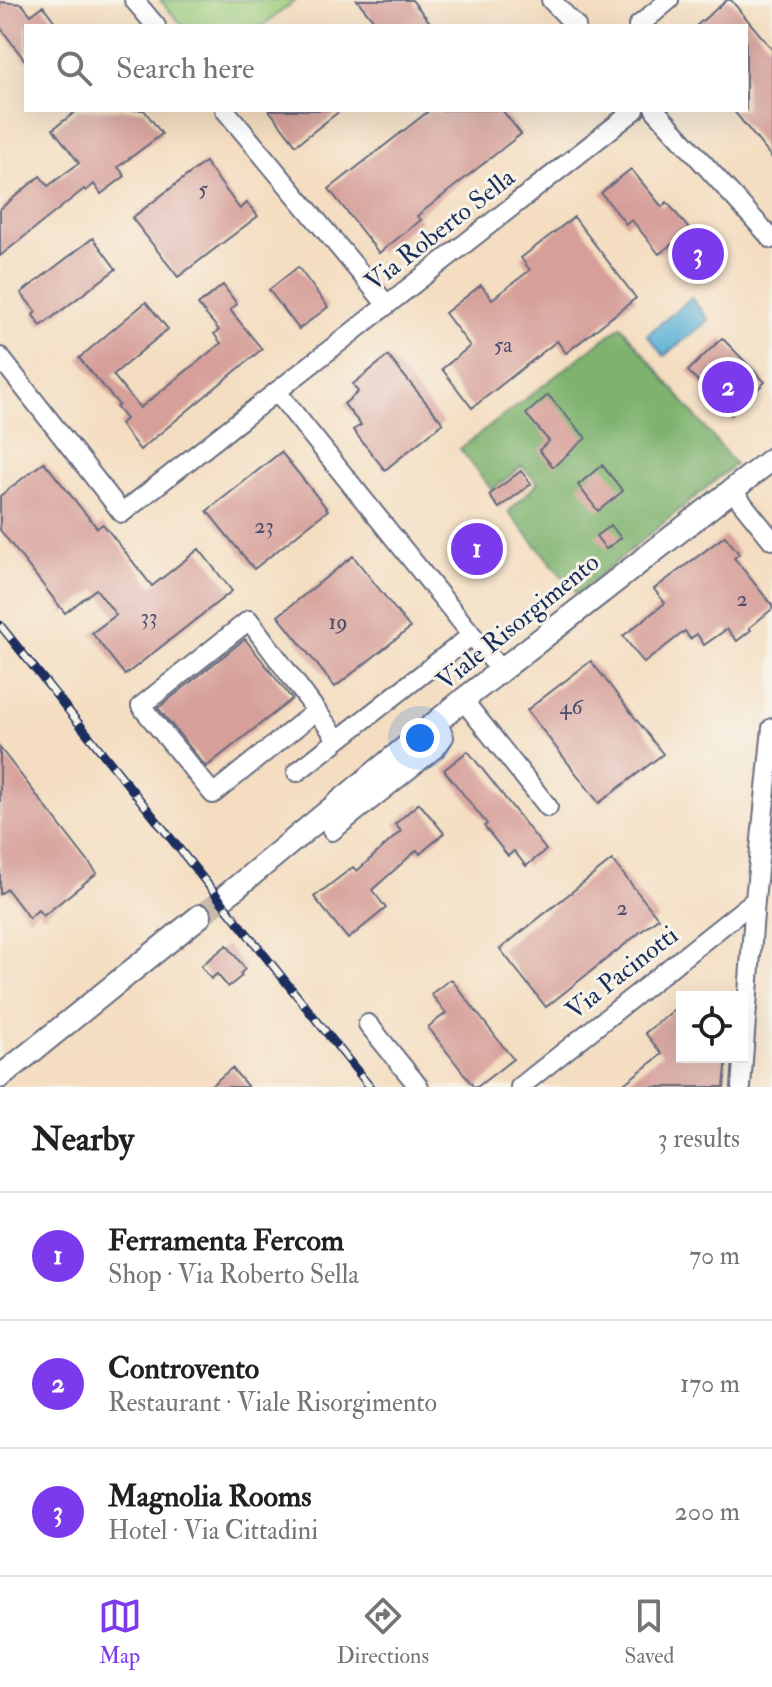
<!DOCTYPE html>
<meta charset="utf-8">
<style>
:root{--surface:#fff;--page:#f6f6f6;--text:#202124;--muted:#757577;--line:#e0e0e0;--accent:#7c3aed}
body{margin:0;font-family:"IM FELL Double Pica",serif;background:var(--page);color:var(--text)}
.controls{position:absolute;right:24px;bottom:24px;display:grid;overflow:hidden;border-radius:0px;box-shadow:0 8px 32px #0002}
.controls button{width:72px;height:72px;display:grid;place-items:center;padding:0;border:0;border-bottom:2px solid var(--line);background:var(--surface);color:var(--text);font:40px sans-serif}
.you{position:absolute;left:420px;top:738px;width:28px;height:28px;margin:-20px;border:6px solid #fff;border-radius:50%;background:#1a73e8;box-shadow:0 0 0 12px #1a73e833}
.badge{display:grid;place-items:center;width:52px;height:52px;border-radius:50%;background:var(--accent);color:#fff;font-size:26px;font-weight:700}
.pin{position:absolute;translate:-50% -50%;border:4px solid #fff;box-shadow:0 2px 8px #0006}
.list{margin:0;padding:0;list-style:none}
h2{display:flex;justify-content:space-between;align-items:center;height:104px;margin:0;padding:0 32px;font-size:34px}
h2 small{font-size:26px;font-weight:400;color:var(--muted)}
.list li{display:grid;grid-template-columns:52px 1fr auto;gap:24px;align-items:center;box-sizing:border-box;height:128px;padding:0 32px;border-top:2px solid var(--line)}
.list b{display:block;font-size:30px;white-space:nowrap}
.list p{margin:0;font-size:26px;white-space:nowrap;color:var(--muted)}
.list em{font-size:26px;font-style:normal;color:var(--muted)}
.icon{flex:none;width:44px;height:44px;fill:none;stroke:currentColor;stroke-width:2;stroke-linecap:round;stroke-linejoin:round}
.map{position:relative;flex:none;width:772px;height:1087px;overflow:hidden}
.search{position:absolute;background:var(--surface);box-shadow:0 8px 32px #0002;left:24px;right:24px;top:24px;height:88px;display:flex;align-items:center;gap:20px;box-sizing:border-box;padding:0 28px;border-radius:0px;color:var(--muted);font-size:30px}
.sheet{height:488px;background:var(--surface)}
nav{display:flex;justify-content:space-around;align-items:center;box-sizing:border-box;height:112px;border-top:2px solid var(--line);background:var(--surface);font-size:22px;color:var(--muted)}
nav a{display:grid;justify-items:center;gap:4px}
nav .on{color:var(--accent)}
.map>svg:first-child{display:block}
.green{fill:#9dcf7f;stroke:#5c7f6e;stroke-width:2}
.forest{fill:#7eb26e;stroke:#4c7066;stroke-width:2}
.water{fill:#59afd6;stroke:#3a6f9a;stroke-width:2}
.building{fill:#d69f99}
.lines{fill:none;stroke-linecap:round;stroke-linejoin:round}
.major-tunnel{stroke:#c9baac;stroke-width:22;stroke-dasharray:22 11;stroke-linecap:butt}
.minor-casing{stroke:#676c80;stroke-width:22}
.major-casing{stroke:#676c80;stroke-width:26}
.minor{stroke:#fff;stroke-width:18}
.major{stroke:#fff;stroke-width:22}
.rail-casing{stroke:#1b2f5e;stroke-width:9}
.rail{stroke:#f7f3e8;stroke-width:6;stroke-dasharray:18;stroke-linecap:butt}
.labels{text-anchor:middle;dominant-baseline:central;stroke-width:6;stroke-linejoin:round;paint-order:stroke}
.number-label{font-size:22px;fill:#4a4b6d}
.street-label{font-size:26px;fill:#1b2f5e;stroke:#f7f3e8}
</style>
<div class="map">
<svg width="772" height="1087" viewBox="0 0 772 1087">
<rect width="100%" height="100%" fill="#f7f3e8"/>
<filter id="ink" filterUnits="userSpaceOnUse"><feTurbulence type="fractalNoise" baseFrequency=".0125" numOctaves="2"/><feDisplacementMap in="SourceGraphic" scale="16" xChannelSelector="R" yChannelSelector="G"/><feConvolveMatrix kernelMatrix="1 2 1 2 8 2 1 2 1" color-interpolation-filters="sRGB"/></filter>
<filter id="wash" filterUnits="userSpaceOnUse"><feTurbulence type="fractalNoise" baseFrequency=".006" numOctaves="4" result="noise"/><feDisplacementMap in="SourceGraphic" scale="32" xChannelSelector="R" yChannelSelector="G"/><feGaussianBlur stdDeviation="1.8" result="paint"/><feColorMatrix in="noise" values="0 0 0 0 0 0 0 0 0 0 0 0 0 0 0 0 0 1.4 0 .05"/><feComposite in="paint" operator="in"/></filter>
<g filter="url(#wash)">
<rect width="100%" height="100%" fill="#f4ddc0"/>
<path class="green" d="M160,0H296L262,26H183Z"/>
<path class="forest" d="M621,326L735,464L577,594L508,512L538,483L522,466L492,490L460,449Z"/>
<path class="water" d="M691,298L709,320L664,356L647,335Z"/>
<g id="blocks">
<path class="building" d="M357,0H412L433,26H378Z
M727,0H731L772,49V158L733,110H746V26H696Z
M0,2L22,4L31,15L43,6L58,26H26V62L0,27Z
M78,110H144L162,134L118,167L125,176L101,194L94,184L86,191L84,189L0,256V209L40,176L48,186L79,163L53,129Z
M269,110H341L296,145Z
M430,110H502L521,134L417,216L421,220L379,253L329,189Z
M205,162L240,209L247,203L258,216L178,277L132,218Z
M631,169L662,207L667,202L690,230L659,254L632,220L626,224L601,193Z
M574,217L636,298L566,353L557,341L472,408L442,369L470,346L445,313L481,285L492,299L530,270L521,258Z
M93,238L116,269L41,326L33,315L36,312L21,293Z
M298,267L328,307L299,329L269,290Z
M223,285L237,304L230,310L262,349L140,450L120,424L126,419L116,407L119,405L79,358L146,302L168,329L113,375L140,408L221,343L214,334L219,330L198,305Z
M722,338L765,382L731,415L688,371Z
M388,356L443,423L385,470L353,430L361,425L344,404L358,392L353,384Z
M548,395L586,438L553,467L539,450L549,441L526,414Z
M281,452L328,510L254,569L207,511Z
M44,462L97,528L103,524L152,586L199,549L232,591L125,675L92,633L116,615L96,589L65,613L0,530V496Z
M602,465L623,491L598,511L578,485Z
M521,471L531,484L499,508L489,495Z
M611,525L621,538L606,549L596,536Z
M725,536L739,554L734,558L772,605V609L749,628L751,630L737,641L727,629L704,645L697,634L690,639L685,631L644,663L623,636L665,603L654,589Z
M353,556L410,628L335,687L278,616Z
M245,639L292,699L206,767L158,708Z
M591,661L663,754L599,803L527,710Z
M0,748L97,873L43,916L38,910L29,918L7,889L0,894Z
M468,751L546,850L526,866L514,851L508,856L484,826L487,824L444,770Z
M419,803L444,833L420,854L417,850L372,890L386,908L348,939L314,897L353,867L357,871L401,831L395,824Z
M612,860L658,918L546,1007L500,949Z
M227,945L245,969L240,974L242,976L228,987L217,974L211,979L201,966Z
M451,979L513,1059L477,1087H474L428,1027L446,1013L431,994Z
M682,1004V1057H727L724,1087H620L662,1054L645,1033Z
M232,1068L248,1087H209Z"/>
</g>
</g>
<g filter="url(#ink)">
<use href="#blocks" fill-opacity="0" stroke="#676c80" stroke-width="2"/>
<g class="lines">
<path class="major-tunnel" d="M200,916L227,895"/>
<g class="minor-casing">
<path id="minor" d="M134,0L156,26
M551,0L576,26
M638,26L669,0
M225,110L387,305
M655,110L772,239
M0,357L122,513L635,110
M277,392L501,671
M731,489L772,540
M463,700L548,807
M316,711L213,794L141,706L249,620L338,740
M297,772L472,635
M332,831L436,748L444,737L438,722
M368,1024L419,1087
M520,1087L755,900
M741,1087L755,900L772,728"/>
</g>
<g class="major-casing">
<path id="major" d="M227,895L463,700L772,459
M0,1077L200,916"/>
</g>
<use href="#minor" class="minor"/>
<use href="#major" class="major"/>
<g class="rail-casing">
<path id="rail" d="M0,625L370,1087"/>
</g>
<use href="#rail" class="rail"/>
</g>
</g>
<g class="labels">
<g class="number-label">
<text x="203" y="189">5</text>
<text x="503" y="345">5a</text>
<text x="264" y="526">23</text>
<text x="742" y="599">2</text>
<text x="149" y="617">33</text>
<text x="338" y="622">19</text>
<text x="571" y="707">46</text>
<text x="622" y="908">2</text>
</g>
<g class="street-label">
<text transform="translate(440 230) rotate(-38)">Via Roberto Sella</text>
<text transform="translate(518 622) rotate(-39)">Viale Risorgimento</text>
<text transform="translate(622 973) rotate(-38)">Via Pacinotti</text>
</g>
</g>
</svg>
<div class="controls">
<button><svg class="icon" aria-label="locate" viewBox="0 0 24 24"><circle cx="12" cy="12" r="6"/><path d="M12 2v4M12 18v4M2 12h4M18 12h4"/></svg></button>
</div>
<div class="you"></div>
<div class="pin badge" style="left:477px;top:549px">1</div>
<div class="pin badge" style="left:728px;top:387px">2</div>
<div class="pin badge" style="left:698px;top:254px">3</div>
<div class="search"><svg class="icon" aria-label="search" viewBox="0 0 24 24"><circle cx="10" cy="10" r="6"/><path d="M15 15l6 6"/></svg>Search here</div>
</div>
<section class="sheet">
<h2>Nearby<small>3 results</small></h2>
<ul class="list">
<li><span class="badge">1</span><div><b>Ferramenta Fercom</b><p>Shop · Via Roberto Sella</p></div><em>70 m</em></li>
<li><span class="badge">2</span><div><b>Controvento</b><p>Restaurant · Viale Risorgimento</p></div><em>170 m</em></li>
<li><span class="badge">3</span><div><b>Magnolia Rooms</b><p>Hotel · Via Cittadini</p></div><em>200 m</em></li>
</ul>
</section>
<nav>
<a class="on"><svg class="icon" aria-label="map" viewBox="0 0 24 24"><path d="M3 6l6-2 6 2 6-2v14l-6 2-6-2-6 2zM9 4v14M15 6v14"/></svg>Map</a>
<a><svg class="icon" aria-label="directions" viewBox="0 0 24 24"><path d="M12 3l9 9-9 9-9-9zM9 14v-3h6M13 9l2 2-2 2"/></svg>Directions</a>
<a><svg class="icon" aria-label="saved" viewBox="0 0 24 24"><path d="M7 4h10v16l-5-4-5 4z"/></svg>Saved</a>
</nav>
